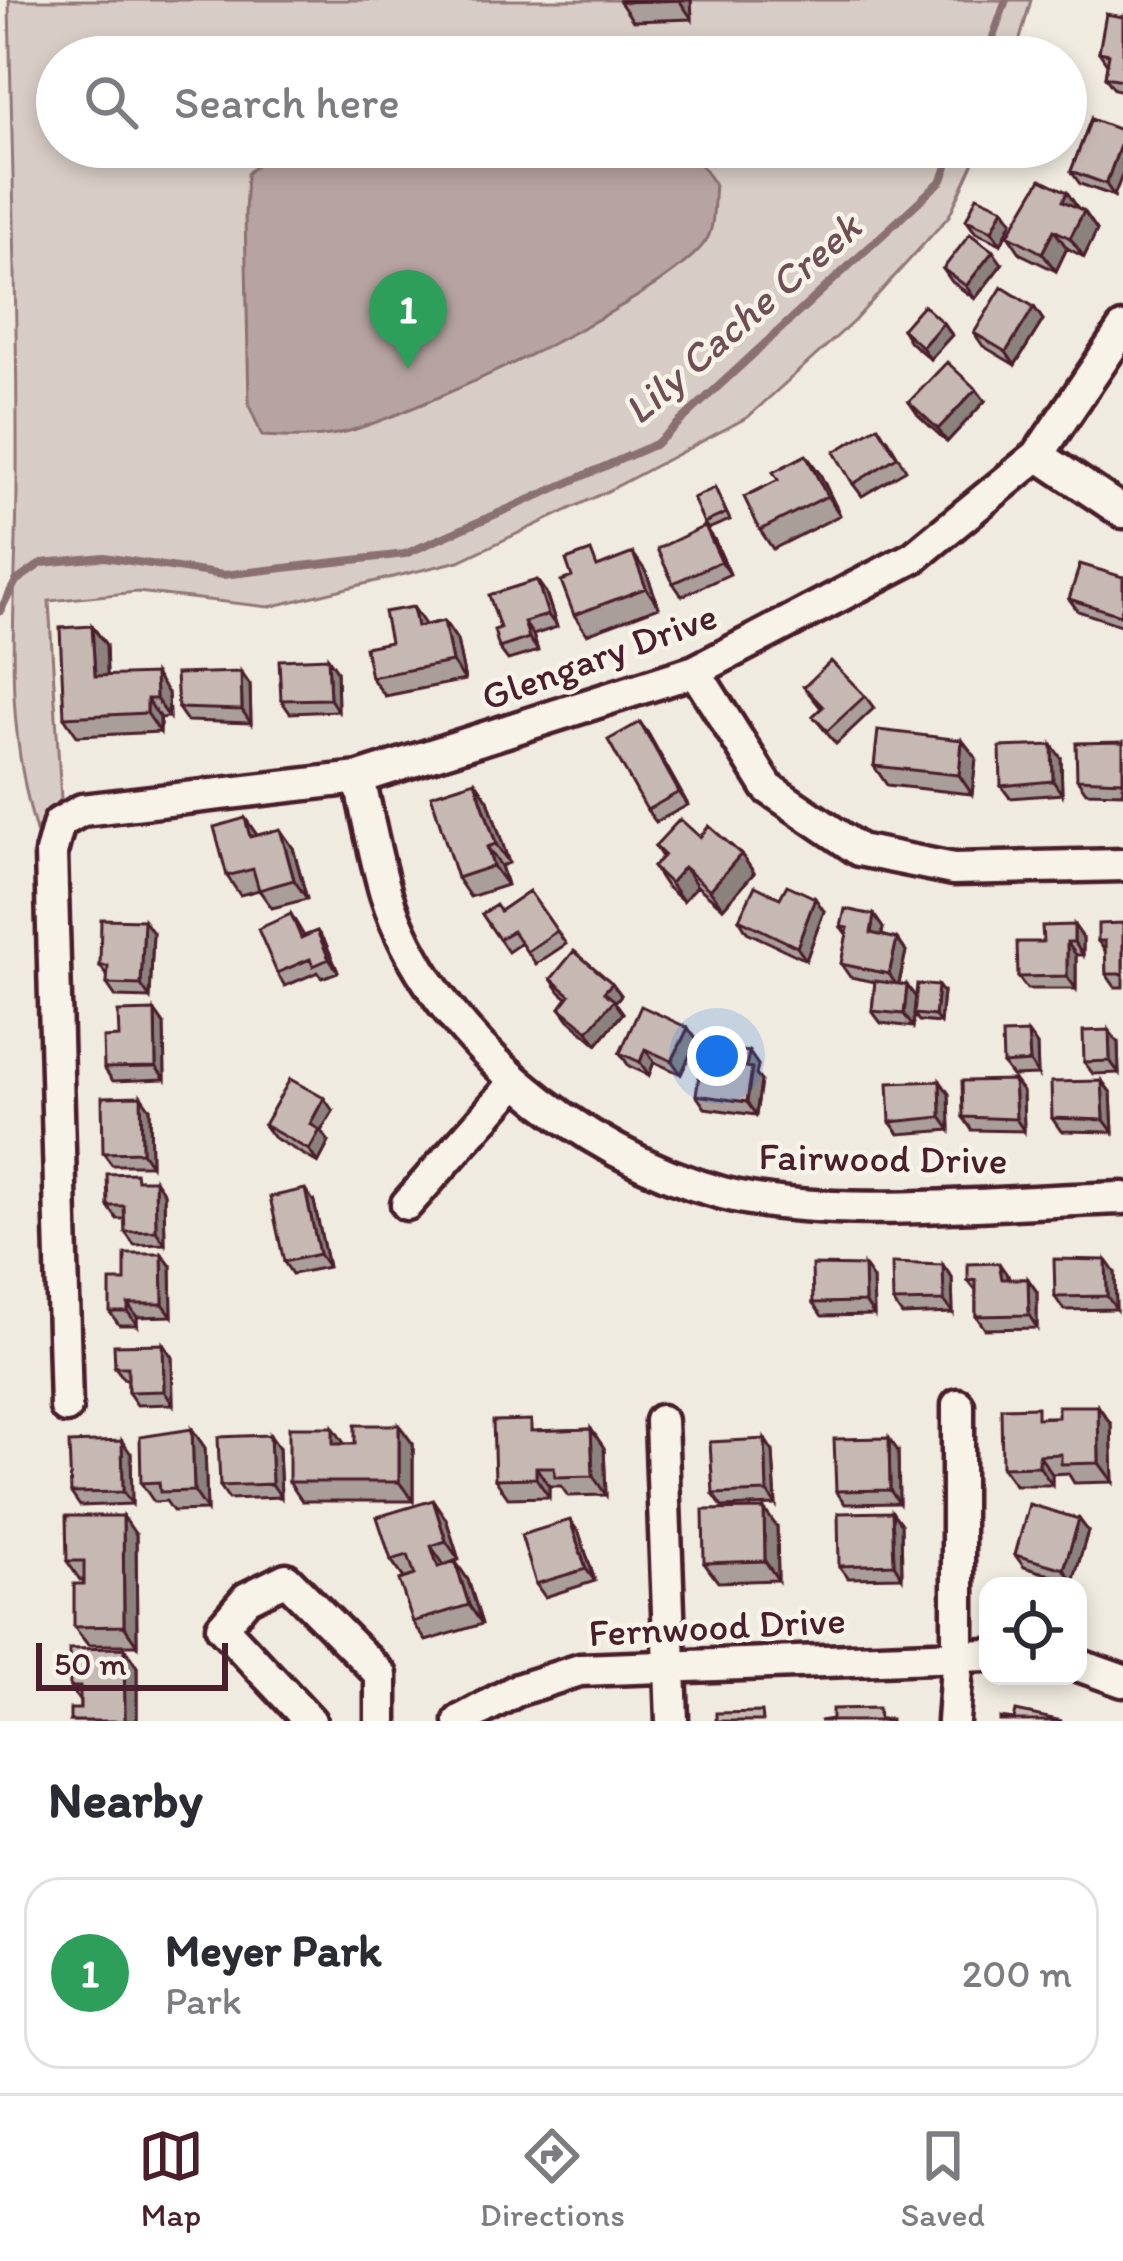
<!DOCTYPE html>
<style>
:root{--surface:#fff;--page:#f2f2f3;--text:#2b2b33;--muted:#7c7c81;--line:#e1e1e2;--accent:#4a1f2b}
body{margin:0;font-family:Itim,sans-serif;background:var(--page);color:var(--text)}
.controls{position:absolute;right:36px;bottom:36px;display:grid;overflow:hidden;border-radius:24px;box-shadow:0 6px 18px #0003}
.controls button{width:108px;height:108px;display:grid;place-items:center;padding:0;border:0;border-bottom:3px solid var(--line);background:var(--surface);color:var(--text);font:60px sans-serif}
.scale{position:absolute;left:36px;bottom:30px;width:192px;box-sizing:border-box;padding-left:12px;border:6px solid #4a1f2b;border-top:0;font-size:33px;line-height:42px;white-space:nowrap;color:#4a1f2b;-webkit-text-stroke:9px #f7f3e8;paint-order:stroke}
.you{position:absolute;left:717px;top:1056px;width:42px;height:42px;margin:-30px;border:9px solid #fff;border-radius:50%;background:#1a73e8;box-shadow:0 0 0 18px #1a73e833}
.badge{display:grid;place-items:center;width:78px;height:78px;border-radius:50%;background:var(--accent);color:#fff;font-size:39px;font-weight:700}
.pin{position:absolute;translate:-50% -99px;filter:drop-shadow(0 3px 6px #0008)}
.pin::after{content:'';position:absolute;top:63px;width:42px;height:36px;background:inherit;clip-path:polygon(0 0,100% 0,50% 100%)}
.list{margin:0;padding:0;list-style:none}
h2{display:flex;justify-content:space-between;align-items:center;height:156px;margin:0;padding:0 48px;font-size:51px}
h2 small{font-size:39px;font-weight:400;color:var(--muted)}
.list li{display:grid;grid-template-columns:78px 1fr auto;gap:36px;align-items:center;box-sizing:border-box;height:192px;margin:0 24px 24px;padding:0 24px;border:3px solid var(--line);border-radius:36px}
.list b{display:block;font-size:45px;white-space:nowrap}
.list p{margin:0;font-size:39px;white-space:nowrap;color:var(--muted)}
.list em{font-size:39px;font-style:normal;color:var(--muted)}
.icon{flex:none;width:66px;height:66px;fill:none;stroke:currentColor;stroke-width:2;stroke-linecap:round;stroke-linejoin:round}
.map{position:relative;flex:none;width:1123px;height:1721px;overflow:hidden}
.search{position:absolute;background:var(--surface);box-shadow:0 6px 18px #0003;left:36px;right:36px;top:36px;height:132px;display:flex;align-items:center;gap:30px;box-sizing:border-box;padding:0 42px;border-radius:66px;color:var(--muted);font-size:45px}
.sheet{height:372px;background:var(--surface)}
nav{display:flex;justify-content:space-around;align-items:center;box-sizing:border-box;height:168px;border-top:3px solid var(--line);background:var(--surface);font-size:33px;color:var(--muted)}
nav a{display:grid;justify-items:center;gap:6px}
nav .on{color:var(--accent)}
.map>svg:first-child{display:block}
.green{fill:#d8cdc6;stroke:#917678;stroke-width:3}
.water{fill:#b7a4a2;stroke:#8b6f72;stroke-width:3}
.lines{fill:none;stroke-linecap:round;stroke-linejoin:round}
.stream{stroke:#8b6f72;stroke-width:8}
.street-casing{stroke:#4a1f2b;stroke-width:39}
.street{stroke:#f7f3e8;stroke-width:30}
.wall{fill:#aa9e9a;stroke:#4a1f2b;stroke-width:3}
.shaded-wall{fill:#8b817d;stroke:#4a1f2b;stroke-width:3}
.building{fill:#c6b8b3;stroke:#4a1f2b;stroke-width:3}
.labels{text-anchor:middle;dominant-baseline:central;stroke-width:9;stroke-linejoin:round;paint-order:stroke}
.street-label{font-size:39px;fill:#4a1f2b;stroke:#f7f3e8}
.water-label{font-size:42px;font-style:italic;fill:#704e55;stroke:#f7f3e8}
</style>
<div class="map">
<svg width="1123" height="1721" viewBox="0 0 1123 1721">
<rect width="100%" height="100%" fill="#f0ebe0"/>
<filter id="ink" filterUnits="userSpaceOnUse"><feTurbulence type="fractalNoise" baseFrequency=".00833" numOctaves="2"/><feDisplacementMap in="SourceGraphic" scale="24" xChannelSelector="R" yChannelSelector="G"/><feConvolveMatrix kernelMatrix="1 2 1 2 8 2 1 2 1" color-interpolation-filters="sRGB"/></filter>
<g filter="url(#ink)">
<path class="green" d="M9,0H1031L1015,57H57V147H981L949,216L854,321L748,417L608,491L459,561L269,607L137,592L49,601L61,799L36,831C0,705 17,610 17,482C18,322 12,161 9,0Z"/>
<path class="water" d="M273,147H673L694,155L715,185C713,201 715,226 707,239C673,296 422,410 353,430C324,439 292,438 262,436L249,405L245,214L247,174Z"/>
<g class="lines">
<path class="stream" d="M986,57L1006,0
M0,611L16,581L42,563L104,557L223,575L405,554L656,444L942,180L954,147"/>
<g class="street-casing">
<path id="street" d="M1038,455L1123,512
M695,671L768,788L859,850L953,869L1123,865
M359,778C368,817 375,857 386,894C430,1035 582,1156 722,1193C829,1221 1009,1201 1123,1198
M407,1204L514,1084
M66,1407L51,853L59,823L82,810L359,778L695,671L914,557L1038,455L1123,329
M661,1421L672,1721
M1078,1665L1123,1681
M310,1721L222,1627L247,1598L286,1579L381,1675V1721
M460,1721L517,1690L580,1670L988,1655
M953,1721L958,1653V1405"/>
</g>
<use href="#street" class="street"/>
</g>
<path class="wall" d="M691,0L692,19L633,21L620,2Z
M1123,17V91L1114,89L1105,77L1107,64L1099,52Z
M1091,119L1114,196L1080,184L1071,171Z
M1003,208L1012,221L1001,244L975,232L966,220Z
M1079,209L1084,211L1097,230L1084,257L1067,248L1056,271L1021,254L1008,235Z
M1002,264L975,299L952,282L943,269Z
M1034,307L1043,320L1015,365L983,346L974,333Z
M943,323L952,335L930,359L910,342L902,329Z
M985,401L947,442L918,415L909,402Z
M887,438L906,470L862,496L853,484Z
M820,474L840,515L773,549L760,530L778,480Z
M715,488L730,520L708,529L704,523Z
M705,526L714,539L730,574L682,596L673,583Z
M601,566L646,572L659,607L587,634L574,615Z
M1123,577V626L1078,611L1069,599Z
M546,593L557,627L533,635L538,651L508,660L499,648L500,628Z
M413,607L425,625L444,621L457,640L465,680L385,696L371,677L390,642Z
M92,626L106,645L107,676L168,693L169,717L160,718V732L77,736L64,717Z
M328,658L337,671L338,711L290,713L281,700Z
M250,685L251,723L187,721L178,708Z
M804,687L865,696L874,708L836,744L813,716L821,708Z
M649,735L688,805L656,822L647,810Z
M962,740L976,758L972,794L887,785L874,766Z
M1123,742V793L1086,792L1077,779Z
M1061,758L1062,794L1010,798L1001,786Z
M475,781L488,800L509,863L501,866L507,885L470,897L457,878Z
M245,818L257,835L293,848L307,899L272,908L259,890L240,895L227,876Z
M700,837L741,854L754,873L723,908L697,886L683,901L666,886L653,867L662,857L655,846Z
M529,891L566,944L536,964L521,943L508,952L482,914L500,911Z
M780,898L824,911L806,960L747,932L739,919Z
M291,914L304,936L317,931L326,944L338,972L322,978L318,972L285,986L277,973Z
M874,915L883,928L882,935L897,939L906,951L899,984L916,998L913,1027L881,1023L872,1011L875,982L850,977L841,964L847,935L841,927Z
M1123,923V987H1115L1106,974V952L1098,941Z
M1074,925L1083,938V955H1076V989H1027L1018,977Z
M153,933L150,998L116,997L107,984L108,977L100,966Z
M551,979L612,983L621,995L615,1002L623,1013L597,1044L569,1020L560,1008L567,998L560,992Z
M943,992L940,1023L919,1021L914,1014Z
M155,1011L164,1024L165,1079L113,1081L104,1068L119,1037Z
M1028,1033L1037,1045L1038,1075L1012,1076L1003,1064Z
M697,1040L681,1074L654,1062L649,1075L629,1066L620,1053Z
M1118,1043L1119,1073L1093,1074L1084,1062Z
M749,1052L758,1065L756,1075L761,1081L756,1115L705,1108L696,1095L716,1058Z
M1014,1080L1023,1092L1024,1131L972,1130L963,1117Z
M940,1081L949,1094L950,1130L899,1134L890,1122Z
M1102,1081L1111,1093L1113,1132L1061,1131L1052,1118Z
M150,1109L151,1165H112L103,1153Z
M333,1111L321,1131L329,1142L318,1163L273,1137L264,1125Z
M141,1180L164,1193L165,1244L134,1245L125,1232V1219H117L108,1206Z
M314,1202L328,1267L292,1274L284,1262Z
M943,1265L952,1278L953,1313L902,1315L893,1302Z
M171,1266L172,1316L137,1317V1325H119L110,1312L125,1281Z
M1115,1273L1116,1309L1064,1310L1055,1297Z
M1008,1276V1279H1028L1037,1292V1328L985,1329L976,1316V1291L968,1281Z
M873,1279L874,1315L822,1316L813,1303Z
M172,1357L173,1404L137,1405L128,1392V1379H124L115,1367Z
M1098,1406L1111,1424L1113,1482L1074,1483L1068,1473L1052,1474V1485H1015L1002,1467L1044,1417H1058Z
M192,1429L205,1448L207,1510L173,1511L166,1501L154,1502L141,1483Z
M591,1429L604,1448L606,1495L568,1496L561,1486H549V1497L508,1498L495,1479L538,1431Z
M345,1444H413V1501H302L289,1482Z
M279,1448L281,1497L229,1499L220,1486Z
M898,1451L899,1503L845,1504L836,1491Z
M773,1452L776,1505L722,1507L713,1494Z
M131,1454L132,1504L80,1506L71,1493Z
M892,1512L901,1524L902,1577L848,1578L839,1566Z
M446,1519L459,1560L455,1561L468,1580L482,1624L426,1641L413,1622L404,1578L391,1560Z
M1079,1519L1088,1531L1073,1582L1024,1567L1015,1555Z
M777,1527L778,1580L718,1582L704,1563Z
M579,1533L595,1581L545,1597L536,1584Z
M136,1535L137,1645H88L74,1627L84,1580H80L67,1561Z
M124,1648L137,1667V1721H70L80,1709V1702L70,1687Z"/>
<path class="shaded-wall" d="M679,0H691L692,19Z
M1123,137V173L1114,196L1106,184Z
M1067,192L1080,211L1063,201Z
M1003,208L1012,221L1001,244L992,231Z
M1084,211L1097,230L1084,257L1070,238Z
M1054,230L1067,248L1056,271L1042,253Z
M993,251L1002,264L975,299L966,286Z
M1034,307L1043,320L1015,365L1006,352Z
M943,323L952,335L930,359L922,347Z
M976,389L985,401L947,442L938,429Z
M806,455L820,474L840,515L827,496Z
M705,526L714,539L730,574L721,561Z
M633,553L646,572L659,607L646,588Z
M537,580L546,593L557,627L548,615Z
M413,607L426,626L417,627Z
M444,621L457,640L465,680L452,662Z
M524,622L533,635L538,651L529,638Z
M92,626L106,645L108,695L95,676Z
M328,658L337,671L338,711L330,699Z
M241,672L250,685L251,723L242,710Z
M155,674L168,693L169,717L156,699Z
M147,699L160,718V732L147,713Z
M640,722L649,735L688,805L679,792Z
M962,740L976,758L972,794L959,775Z
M1052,745L1061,758L1062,794L1053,781Z
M475,781L488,800L509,863L496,844Z
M245,818L258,837H250Z
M280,829L293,848L307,899L294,880Z
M487,847L501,866L507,885L493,866Z
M741,854L754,873L723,908L710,890Z
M684,867L697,886L683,901L670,883Z
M815,898L824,911L806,960L797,947Z
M874,915L883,928L880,946L871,933Z
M144,920L153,933L150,998L141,985Z
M1074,925L1083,938V955L1074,942Z
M317,931L326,944L338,972L329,959Z
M897,939L906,951L898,987L889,974Z
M1067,942L1076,955V989L1067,976Z
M612,983L621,995L615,1002L623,1013L597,1044L588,1031L604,992Z
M907,985L916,998L913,1027L904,1014Z
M938,986L943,992L940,1023L935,1016Z
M155,1011L164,1024L165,1079L156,1067Z
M688,1028L697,1040L681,1074L672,1061Z
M1109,1030L1118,1043L1119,1073L1110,1061Z
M1028,1033L1037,1045L1038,1075L1030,1062Z
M645,1049L654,1062L649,1075L640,1062Z
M749,1052L758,1065L756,1075L761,1081L756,1115L747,1102L746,1067Z
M1014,1080L1023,1092L1024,1131L1016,1119Z
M940,1081L949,1094L950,1130L941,1117Z
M1102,1081L1111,1093L1113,1132L1104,1120Z
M141,1096L150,1109L151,1165L142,1152Z
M324,1098L333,1111L321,1131L329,1142L318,1163L309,1150L310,1124Z
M155,1180L164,1193L165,1244L156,1231Z
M305,1189L314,1202L328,1267L319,1254Z
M162,1254L171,1266L172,1316L163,1304Z
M1106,1260L1115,1273L1116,1309L1107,1296Z
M999,1263L1008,1276L1011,1292L1002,1279Z
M943,1265L952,1278L953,1313L944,1301Z
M864,1266L873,1279L874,1315L865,1302Z
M1028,1279L1037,1292V1328L1029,1315Z
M128,1304L137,1317V1325L128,1312Z
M163,1344L172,1357L173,1404L164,1391Z
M1098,1406L1111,1424L1113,1482L1099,1463Z
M399,1425L413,1444V1501L399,1482Z
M333,1427L346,1446L333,1444Z
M192,1429L205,1448L207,1510L194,1491Z
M591,1429L604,1448L606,1495L593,1476Z
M270,1435L279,1448L281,1497L272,1484Z
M889,1438L898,1451L899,1503L890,1490Z
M765,1439L773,1452L776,1505L767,1492Z
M122,1441L131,1454L132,1504L123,1492Z
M1039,1455L1052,1474V1485L1039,1466Z
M536,1467L549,1486V1497L536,1478Z
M433,1500L446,1519L459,1560L446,1541Z
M764,1509L777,1527L778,1580L765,1561Z
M892,1512L901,1524L902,1577L894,1564Z
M123,1516L136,1535L137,1645L124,1626Z
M1079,1519L1088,1531L1073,1582L1064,1569Z
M570,1520L579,1533L595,1581L586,1569Z
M431,1546L444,1565L438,1567Z
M455,1561L468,1580L482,1624L469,1605Z
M124,1648L137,1667V1721H125Z"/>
<path class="building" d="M620,0H675L620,2Z
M1106,14L1123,17V80L1105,77L1109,54L1099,52Z
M1091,119L1123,131V137L1106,184L1071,171Z
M1041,179L1067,192L1063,201L1084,211L1070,238L1054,230L1042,253L1008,235Z
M977,196L1003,208L992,231L966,220Z
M970,234L993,251L966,286L943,269Z
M1002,287L1034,307L1006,352L974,333Z
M923,305L943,323L922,347L902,329Z
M947,362L976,389L938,429L909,402Z
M878,426L897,457L853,484L834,452Z
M806,455L827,496L760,530L744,497L778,480L773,472Z
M715,488L726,513L704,523L693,498Z
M705,526L721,561L673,583L657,549Z
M591,551L597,567L633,553L646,588L574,615L561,581L572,577L566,560Z
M1080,564L1123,577V605L1120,615L1069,599Z
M537,580L548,615L524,622L529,638L499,648L494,630L500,628L489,595Z
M413,607L417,627L444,621L452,662L371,677L365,647L390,642L384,612Z
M92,626L95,676L155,674L156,699H147V713L64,717L60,628Z
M328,658L330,699L281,700L279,660Z
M831,661L865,696L827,731L813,716L823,707L804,687Z
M241,672L242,710L178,708L176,674Z
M640,722L679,792L647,810L608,740Z
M878,730L962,740L959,775L874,766Z
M1123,742V781L1077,779L1076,743Z
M1052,745L1053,781L1001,786L1000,747Z
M475,781L496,844L487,847L493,866L457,878L431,795Z
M245,818L250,837L280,829L294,880L259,890L253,869L227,876L214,827Z
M680,819L700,837L709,826L741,854L710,890L684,867L670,883L653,867L664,855L655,846Z
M787,885L815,898L797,947L739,919L755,886L780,898Z
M529,891L557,931L527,952L513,931L499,939L482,914L496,905L500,911Z
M845,909L874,915L871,933L897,939L889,974L841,964L848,928L841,927Z
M291,914L301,938L317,931L329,959L313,966L310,959L277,973L258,929Z
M101,919L144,920L141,985L107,984L108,966H100Z
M1123,923V974H1106L1105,941H1098V924Z
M1074,925V942H1067V976L1018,977L1017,942H1043L1042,926Z
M574,951L612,983L604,992L614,1000L588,1031L560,1008L570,995L551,979Z
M875,981L907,985L904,1014L872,1011Z
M917,984L938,986L935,1016L914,1014Z
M641,1006L688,1028L672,1061L645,1049L640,1062L620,1053Z
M155,1011L156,1067L104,1068L103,1038L119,1037L118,1012Z
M1109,1030L1110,1061L1084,1062L1083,1031Z
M1028,1033L1030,1062L1003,1064L1002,1034Z
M718,1048L749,1052L746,1067L752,1068L747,1102L696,1095L702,1056L716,1058Z
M290,1079L324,1098L310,1124L320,1130L309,1150L264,1125Z
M1014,1080L1016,1119L963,1117L962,1081Z
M940,1081L941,1117L890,1122L888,1083Z
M1102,1081L1104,1120L1052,1118L1051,1082Z
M141,1096L142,1152L103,1153L102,1097Z
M136,1173L137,1180H155L156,1231L125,1232L124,1206H108L107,1174Z
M305,1189L319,1254L284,1262L270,1197Z
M125,1254H162L163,1304H128V1312H110V1281H125Z
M1054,1259L1106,1260L1107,1296L1055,1297Z
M892,1263L943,1265L944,1301L893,1302Z
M999,1263L1002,1279H1028L1029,1315L976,1316V1280L968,1281V1264Z
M812,1265L864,1266L865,1302L813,1303Z
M163,1344L164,1391L128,1392V1367H115L114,1345Z
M1058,1406H1098L1099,1463L1061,1464V1454L1039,1455V1466L1002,1467L1001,1408L1037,1407V1418L1058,1417Z
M531,1420V1431L591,1429L593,1476L555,1477L554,1467H536V1478L495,1479L493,1421Z
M355,1425H399V1482H289V1427H333V1444H355Z
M192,1429L194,1491L160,1492L159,1482L141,1483L140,1437Z
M270,1435L272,1484L220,1486L218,1437Z
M889,1438L890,1490L836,1491L834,1439Z
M765,1439L767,1492L713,1494L710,1442Z
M122,1441L123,1492L71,1493L69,1443Z
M433,1500L446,1541L431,1546L438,1567L455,1561L469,1605L413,1622L399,1580L415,1575L408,1555L391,1560L377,1517Z
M1029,1504L1079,1519L1064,1569L1015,1555Z
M764,1509L765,1561L704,1563L703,1510Z
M892,1512L894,1564L839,1566L838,1513Z
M66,1516H123L124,1626L74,1627V1584H84V1561H67Z
M570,1520L586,1569L536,1584L521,1535Z
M124,1648L125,1721H70V1709H80V1687H70L69,1649Z
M878,1708L879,1719H891V1721H819L832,1719V1709Z
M1016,1711L1062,1721H1000V1718L1014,1720Z
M762,1712L763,1721H716V1713Z"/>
</g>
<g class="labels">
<g class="street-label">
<text transform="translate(599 656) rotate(-20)">Glengary Drive</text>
<text transform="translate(883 1158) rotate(1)">Fairwood Drive</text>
<text transform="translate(717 1626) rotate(-3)">Fernwood Drive</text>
</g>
<g class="water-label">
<text transform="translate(742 318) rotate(-41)">Lily Cache Creek</text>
</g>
</g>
</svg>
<div class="controls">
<button><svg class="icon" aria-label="locate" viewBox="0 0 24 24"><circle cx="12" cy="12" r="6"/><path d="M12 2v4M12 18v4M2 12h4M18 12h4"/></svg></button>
</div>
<div class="scale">50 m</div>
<div class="you"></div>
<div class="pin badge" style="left:408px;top:369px;background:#2e9e5b">1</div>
<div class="search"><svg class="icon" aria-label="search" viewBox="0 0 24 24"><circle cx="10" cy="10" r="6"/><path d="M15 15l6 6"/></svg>Search here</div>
</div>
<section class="sheet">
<h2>Nearby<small></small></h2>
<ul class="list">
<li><span class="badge" style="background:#2e9e5b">1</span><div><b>Meyer Park</b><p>Park</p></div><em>200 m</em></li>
</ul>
</section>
<nav>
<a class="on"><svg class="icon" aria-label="map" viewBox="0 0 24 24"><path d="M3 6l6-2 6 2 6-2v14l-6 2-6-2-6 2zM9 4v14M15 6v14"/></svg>Map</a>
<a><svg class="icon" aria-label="directions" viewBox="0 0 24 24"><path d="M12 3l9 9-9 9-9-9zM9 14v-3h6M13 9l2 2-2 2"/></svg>Directions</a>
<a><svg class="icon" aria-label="saved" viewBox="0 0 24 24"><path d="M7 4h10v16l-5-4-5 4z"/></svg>Saved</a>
</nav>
